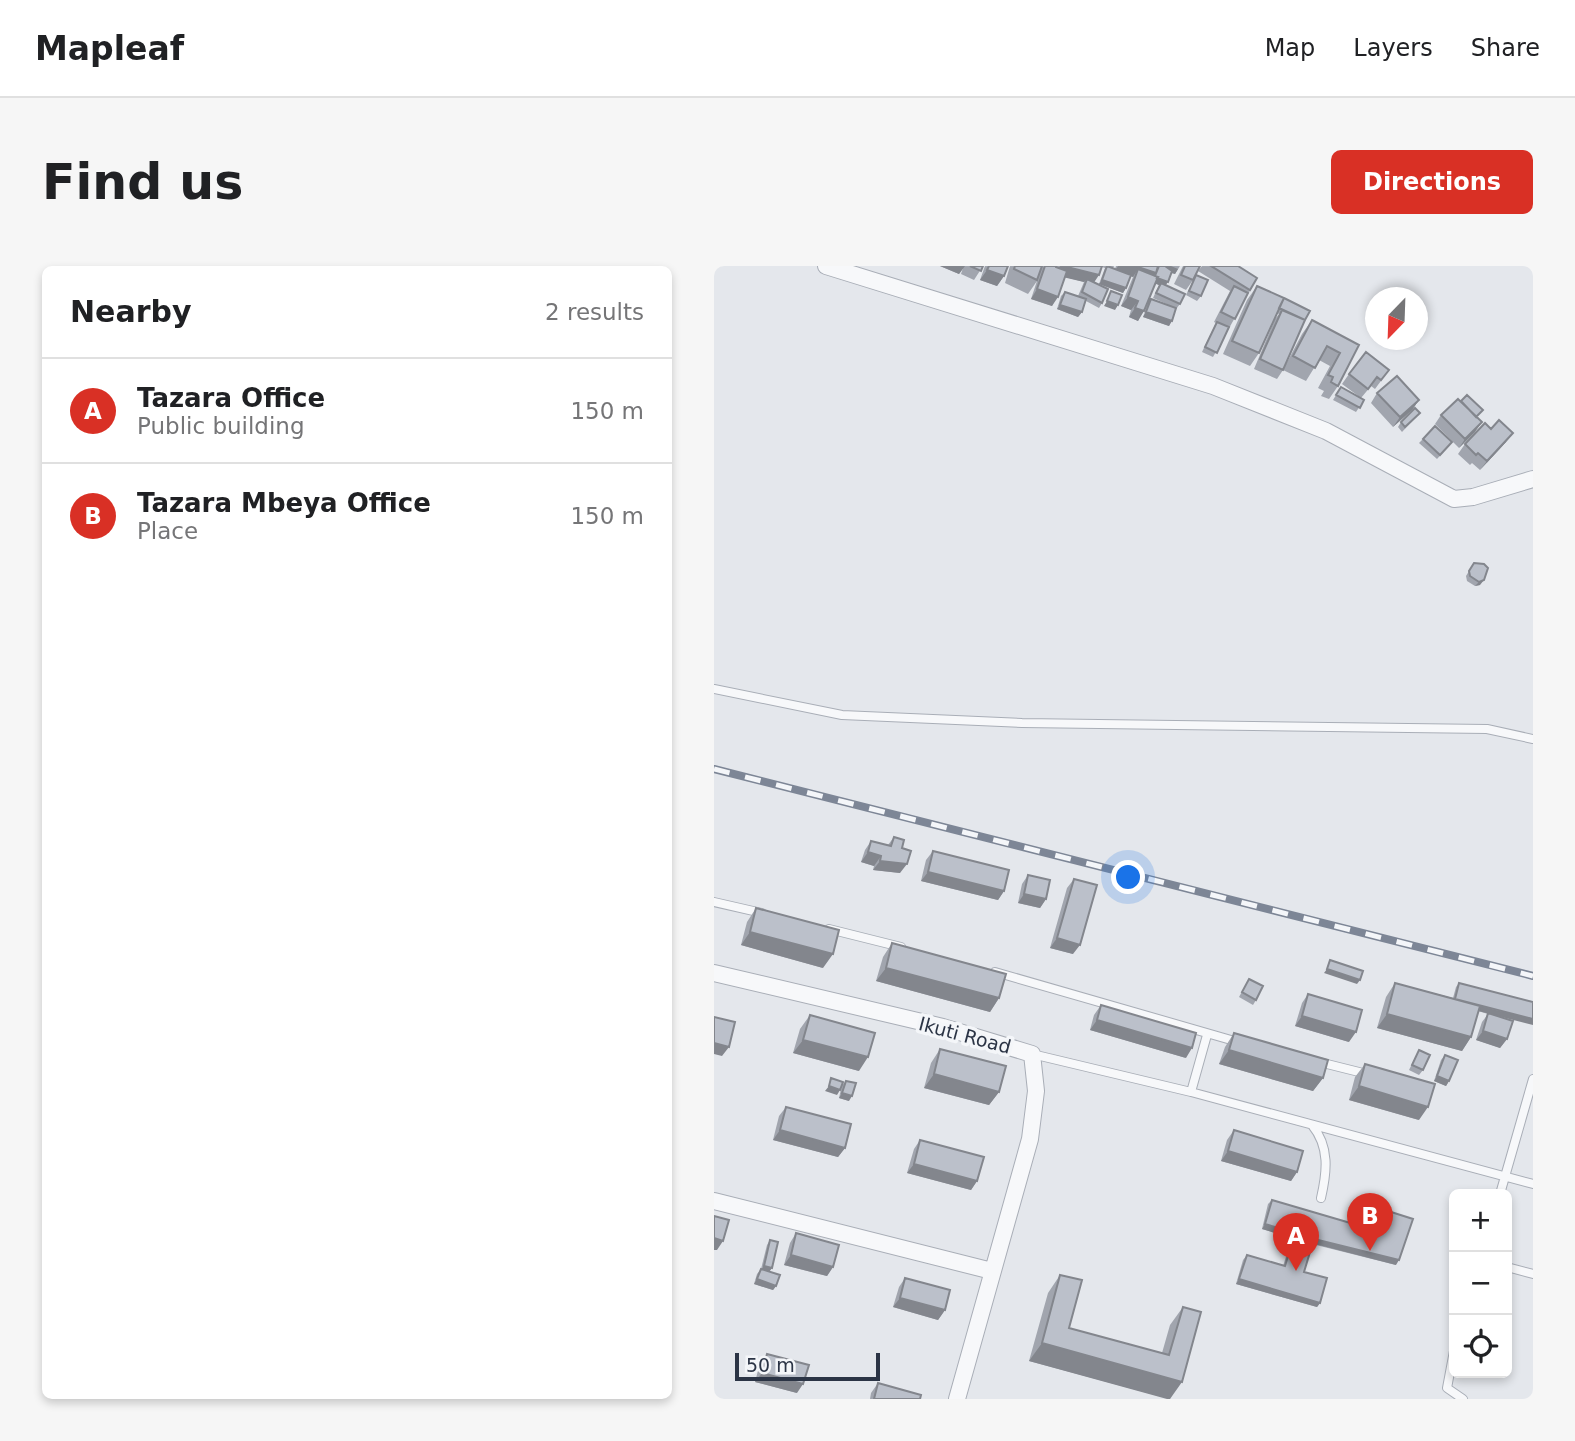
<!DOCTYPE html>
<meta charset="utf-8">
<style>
:root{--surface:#fff;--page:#f6f6f6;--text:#202124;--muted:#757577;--line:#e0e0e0;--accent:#d93025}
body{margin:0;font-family:"DejaVu Sans",sans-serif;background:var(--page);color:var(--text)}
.controls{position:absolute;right:21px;bottom:21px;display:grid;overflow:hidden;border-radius:10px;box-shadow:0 4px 10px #0003}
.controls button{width:63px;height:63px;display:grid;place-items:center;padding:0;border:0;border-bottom:2px solid var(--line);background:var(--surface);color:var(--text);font:35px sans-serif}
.compass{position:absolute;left:651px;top:21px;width:63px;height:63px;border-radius:50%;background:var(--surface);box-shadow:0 4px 10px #0003;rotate:203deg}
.scale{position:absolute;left:21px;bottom:18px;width:145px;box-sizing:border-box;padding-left:7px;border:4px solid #2b3445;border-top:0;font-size:19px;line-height:24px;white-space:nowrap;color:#2b3445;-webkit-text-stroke:5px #f4f6f9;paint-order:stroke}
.you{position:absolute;left:415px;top:612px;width:24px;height:24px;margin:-18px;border:5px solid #fff;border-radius:50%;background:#1a73e8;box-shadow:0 0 0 10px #1a73e833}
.badge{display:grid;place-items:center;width:46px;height:46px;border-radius:50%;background:var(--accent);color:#fff;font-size:23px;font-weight:700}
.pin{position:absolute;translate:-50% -58px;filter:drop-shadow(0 2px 4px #0008)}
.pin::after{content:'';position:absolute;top:37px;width:24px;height:21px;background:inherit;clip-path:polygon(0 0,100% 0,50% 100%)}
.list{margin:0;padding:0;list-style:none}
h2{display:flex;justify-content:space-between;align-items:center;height:91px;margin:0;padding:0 28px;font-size:30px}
h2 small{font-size:23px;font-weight:400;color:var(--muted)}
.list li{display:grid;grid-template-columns:46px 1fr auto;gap:21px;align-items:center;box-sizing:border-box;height:105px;padding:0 28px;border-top:2px solid var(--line)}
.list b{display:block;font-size:26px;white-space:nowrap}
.list p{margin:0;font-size:23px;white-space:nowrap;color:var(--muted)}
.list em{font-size:23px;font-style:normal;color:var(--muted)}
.icon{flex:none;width:38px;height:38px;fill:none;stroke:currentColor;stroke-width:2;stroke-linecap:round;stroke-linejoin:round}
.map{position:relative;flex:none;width:819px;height:1133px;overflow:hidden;border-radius:10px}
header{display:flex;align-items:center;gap:42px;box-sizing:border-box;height:98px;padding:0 35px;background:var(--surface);border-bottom:2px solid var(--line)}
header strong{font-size:33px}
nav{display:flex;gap:38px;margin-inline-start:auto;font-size:24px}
.intro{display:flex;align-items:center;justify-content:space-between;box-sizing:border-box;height:168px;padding:0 42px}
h1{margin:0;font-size:49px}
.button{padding:18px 32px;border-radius:10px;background:var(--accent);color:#fff;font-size:24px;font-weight:700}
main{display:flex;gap:42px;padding:0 42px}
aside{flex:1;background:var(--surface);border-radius:10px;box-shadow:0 4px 10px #0003}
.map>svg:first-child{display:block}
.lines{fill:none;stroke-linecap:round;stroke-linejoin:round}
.lane-casing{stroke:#a9aeb7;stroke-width:10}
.street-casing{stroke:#a9aeb7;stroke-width:18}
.lane{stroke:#f7f8fa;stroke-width:8}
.street{stroke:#f7f8fa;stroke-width:16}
.rail-casing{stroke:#7d8696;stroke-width:8}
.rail{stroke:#f4f6f9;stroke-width:5;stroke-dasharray:16;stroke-linecap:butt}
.wall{fill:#a1a5ae}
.shaded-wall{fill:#83868d}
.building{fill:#bbc0ca;stroke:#83868d;stroke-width:2}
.labels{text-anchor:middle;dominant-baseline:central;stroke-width:7;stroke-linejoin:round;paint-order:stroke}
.street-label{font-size:19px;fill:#2b3445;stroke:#f4f6f9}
</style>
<header>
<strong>Mapleaf</strong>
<nav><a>Map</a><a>Layers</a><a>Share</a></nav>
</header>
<div class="intro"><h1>Find us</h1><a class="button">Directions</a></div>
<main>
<aside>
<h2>Nearby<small>2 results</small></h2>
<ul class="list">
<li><span class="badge">A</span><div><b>Tazara Office</b><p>Public building</p></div><em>150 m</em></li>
<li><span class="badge">B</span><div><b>Tazara Mbeya Office</b><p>Place</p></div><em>150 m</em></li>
</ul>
</aside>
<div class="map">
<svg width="819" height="1133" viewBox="0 0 819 1133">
<rect width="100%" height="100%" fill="#e4e7ec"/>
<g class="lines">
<g class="lane-casing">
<path id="lane" d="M0,423L128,449L308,457L773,463L819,473
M0,636L48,647
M115,663L187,681
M281,706L524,776
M318,788L477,826L819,918
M605,796L653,808
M477,826L493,769
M598,859C616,881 613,906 607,932
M786,928L819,813
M793,1001L819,1008
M740,1085L733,1122L749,1133"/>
</g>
<g class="street-casing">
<path id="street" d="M112,0L499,120L612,165L740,233L759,231L819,213
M0,707L229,761L318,788L322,825L316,873L243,1133
M0,935L278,1005"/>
</g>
<use href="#lane" class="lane"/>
<use href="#street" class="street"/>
<g class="rail-casing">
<path id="rail" d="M0,503L819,710"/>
</g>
<use href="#rail" class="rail"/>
</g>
<path class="wall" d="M226,0H269L260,14L247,8L249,2L245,8Z
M271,0H294L290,10L283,20L266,14Z
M296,0H388L380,16L388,37L385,42L372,35L368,46L364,51L343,43L347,30L351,26L364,30L370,16L351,11L338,40L317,33L323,15L314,28L291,17Z
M388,0H400L399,2L401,3L402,0H466L461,8L457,7L452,19L466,38L462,43L455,60L429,51L434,38L437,33L455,39L439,32L445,19L441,17L424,55L415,51L417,44L407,40L419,11L417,10L412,22L409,27L385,18L391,2L388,1Z
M469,0H486L479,14L472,24L460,18Z
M488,0H524L543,12L499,91L488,86L502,57L500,56L516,25L484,5Z
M482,9L487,30L483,35L472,29Z
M543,20L591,54L569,104L563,113L540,103L561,53L565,48L563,47L545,87L536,100L509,88L533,34Z
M598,54L645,79L624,120L615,133L607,130L610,125L604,122L616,100L605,94L592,115L569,104L588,68Z
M675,104L661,123L657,120L647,132L628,118L635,108Z
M627,121L650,134L642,146L619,134Z
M663,127L705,134L698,144L679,161L657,137Z
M706,147L688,166L684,161L687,156Z
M727,149L763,151L761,166L745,182L721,158Z
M709,173L735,180L723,193L705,177Z
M792,176L766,204L758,197L756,199L744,188L751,178Z
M760,297L766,319L761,320L753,315L752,310Z
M180,571L188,582L186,607L159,604L160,600L147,596L151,584L157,575L174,579Z
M219,585L290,625L284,634L207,615L212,594Z
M314,609L332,633L326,642L304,637L308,618Z
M360,613L359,688L336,682L353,622Z
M42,642L109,702L27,679L33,656Z
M178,677L285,732L276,746L162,715L169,691Z
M535,713L542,734L539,739L525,731Z
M681,717L739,732L742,721L745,717L787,751L793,773L786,782L762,774L768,756L774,748L764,745L757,771L748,785L663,762L672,731Z
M594,728L635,776L581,760L588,737Z
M387,739L472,792L376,764L380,749Z
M96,749L145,805L79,787L86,763Z
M520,767L609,812L599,825L505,798L511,781Z
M226,783L285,826L275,839L210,822L217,797Z
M705,784L709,804L705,809L695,804Z
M731,789L735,815L732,820L720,815L727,794Z
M651,798L705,854L635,834L641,811Z
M132,815L135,835L125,832L128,819Z
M72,841L131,882L124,891L59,874L65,850Z
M520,864L583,906L577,915L507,895L513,874Z
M206,874L263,915L257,924L193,907L200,883Z
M558,934L665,965L671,950L674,945L682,999L598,978L590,1006L606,1037L603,1041L522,1018L529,994L533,989L569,1000L578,972L548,963L554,938Z
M82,967L119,1001L113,1010L70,999L76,977Z
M56,974L58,1002L55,1006L62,1020L59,1024L40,1018L43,1008L47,1003L53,979Z
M346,1009L355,1062L448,1087L456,1059L469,1041L456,1133L315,1095L334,1027Z
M191,1012L231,1044L224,1054L179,1041L185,1021Z
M53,1088L83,1127L41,1116L46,1097Z
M164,1117L206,1133H156L157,1127Z"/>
<path class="shaded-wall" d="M226,0H251L245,8Z
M346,0H349L385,9L379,18L373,13L370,16L340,9Z
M404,0H421L442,7L435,16L424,3L419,11L401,5Z
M453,0H457L464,3L461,8L450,4Z
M273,4L290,10L283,20L266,14Z
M441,11L454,16L450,21L437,16Z
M388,14L412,22L409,27L385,18Z
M323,23L344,31L338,40L317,33Z
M414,31L424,35L417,44L407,40Z
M393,35L404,39L401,44L390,40Z
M346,39L368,46L364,51L343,43Z
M421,42L430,45L424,55L415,51Z
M432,46L458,55L455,60L429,51Z
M705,134L698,144L679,161L686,151Z
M768,156L761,166L745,182L751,173Z
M799,167L792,176L766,204L773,195Z
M770,314L766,319L761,320L765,316Z
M154,586L167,590L160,600L147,596Z
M166,595L193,598L186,607L159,604Z
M214,606L290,625L284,634L207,615Z
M310,628L332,633L326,642L304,637Z
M36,666L119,688L109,702L27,679Z
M343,672L366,679L359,688L336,682Z
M172,702L285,732L276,746L162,715Z
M613,703L646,714L643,718L610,707Z
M741,734L819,753V759L737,738Z
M673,748L757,771L748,785L663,762Z
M588,750L642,766L635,776L581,760Z
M383,754L478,782L472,792L376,764Z
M769,765L793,773L786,782L762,774Z
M89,774L154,791L145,805L79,787Z
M0,777L15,781L8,790L0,788Z
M515,784L609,812L599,825L505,798Z
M220,808L285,826L275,839L210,822Z
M723,810L735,815L732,820L720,815Z
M115,820L126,824L123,829L111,825Z
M645,820L714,841L705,854L635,834Z
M128,827L138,830L135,835L125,832Z
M66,864L131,882L124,891L59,874Z
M514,885L583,906L577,915L507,895Z
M200,898L263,915L257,924L193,907Z
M551,958L581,967L578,972L548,963Z
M0,972L9,975L3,984H0Z
M600,973L685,994L682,999L597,977Z
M77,989L119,1001L113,1010L70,999Z
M50,1000L58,1002L54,1007L46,1005Z
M43,1013L62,1020L59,1024L40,1018Z
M525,1013L606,1037L603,1041L522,1018Z
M186,1032L231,1044L224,1054L179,1041Z
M328,1077L468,1116L456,1133H453L315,1095Z
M48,1107L89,1118L83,1127L41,1116Z"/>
<path class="building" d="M256,0H269L267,5Z
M275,0H294L290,10L273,4Z
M301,0H328L323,14L300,3Z
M331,0H342V1L353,5L344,31L323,23Z
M349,0H388L385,9Z
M393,0L417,9L412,22L388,14Z
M421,0H444L442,7Z
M445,0H451L458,5L454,16L443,12L444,11L441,10Z
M471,0H486L479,14L467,9Z
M497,0H524L543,12L536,24Z
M424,3L444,11L430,45L421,42L424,35L414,31Z
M482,9L494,14L487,30L475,25Z
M373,13L394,23L388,37L368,26Z
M447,17L471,28L466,38L442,27Z
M520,20L534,27L521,53L507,46Z
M543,20L570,32L545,87L518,75Z
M397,25L408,29L404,39L393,35Z
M351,26L372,33L368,46L346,39Z
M570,32L596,45L591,54L565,42Z
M437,33L462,42L458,55L432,46Z
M568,44L591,54L569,104L546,93Z
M598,54L645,79L624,120L617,116L619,111L614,109L626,87L613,80L601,102L579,90Z
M503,56L515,61L503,87L491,81Z
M652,86L675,104L667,114L663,111L654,123L635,108Z
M683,110L705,134L686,151L663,127Z
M627,121L650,134L646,142L622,129Z
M753,129L769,144L762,151L747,135Z
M744,133L768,156L751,173L727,149Z
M701,142L706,147L691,161L687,156Z
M785,154L799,167L773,195L764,187L762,189L751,178L771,157L777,163Z
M721,160L738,176L726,189L709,173Z
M760,297L770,298L774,302L770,314L765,316L756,310L755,305Z
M180,571L190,574L188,582L197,585L193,598L166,595L167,590L154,586L157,575L177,580Z
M219,585L295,604L290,625L214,606Z
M314,609L336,614L332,633L310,628Z
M360,613L383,619L366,679L343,672Z
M42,642L125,664L119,688L36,666Z
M178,677L292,708L285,732L172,702Z
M616,694L649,705L646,714L613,703Z
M535,713L549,720L542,734L528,726Z
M681,717L766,740L757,771L673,748Z
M745,717L819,736V753L741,733Z
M594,728L648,744L642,766L588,750Z
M387,739L482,767L478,782L383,754Z
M774,747L799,755L793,773L769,765Z
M96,749L161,767L154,791L89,774Z
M0,751L21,756L15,781L0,777Z
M520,767L614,794L609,812L515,784Z
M226,783L292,800L285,826L220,808Z
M705,784L716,789L709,804L698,799Z
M731,789L744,794L735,815L723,810Z
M651,798L721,818L714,841L645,820Z
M117,812L129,816L126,824L115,820Z
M132,815L142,817L138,830L128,827Z
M72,841L137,858L131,882L66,864Z
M520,864L589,885L583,906L514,885Z
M206,874L270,891L263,915L200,898Z
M558,934L667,966L674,945L699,953L685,994L600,973L590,1006L613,1012L606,1037L525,1013L533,989L571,1000L581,967L551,958Z
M0,950L15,954L9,975L0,972Z
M82,967L125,979L119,1001L77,989Z
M56,974L64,976L58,1002L50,1000Z
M47,1003L66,1009L62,1020L43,1013Z
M346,1009L368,1014L355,1062L455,1089L469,1041L487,1046L468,1116L328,1077Z
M191,1012L236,1024L231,1044L186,1032Z
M53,1088L95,1099L89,1118L48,1107Z
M164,1117L207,1129L206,1133H160Z"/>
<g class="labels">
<g class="street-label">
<text transform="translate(251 769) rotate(15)">Ikuti Road</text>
</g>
</g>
</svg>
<div class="controls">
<button>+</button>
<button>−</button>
<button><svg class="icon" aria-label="locate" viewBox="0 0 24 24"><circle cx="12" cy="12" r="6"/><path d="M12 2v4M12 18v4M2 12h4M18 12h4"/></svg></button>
</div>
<svg class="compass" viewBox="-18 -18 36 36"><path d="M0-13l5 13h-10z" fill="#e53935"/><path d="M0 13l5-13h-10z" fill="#757577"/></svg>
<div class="scale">50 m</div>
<div class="you"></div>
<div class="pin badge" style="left:582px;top:1005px">A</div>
<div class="pin badge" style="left:656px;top:985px">B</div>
</div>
</main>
